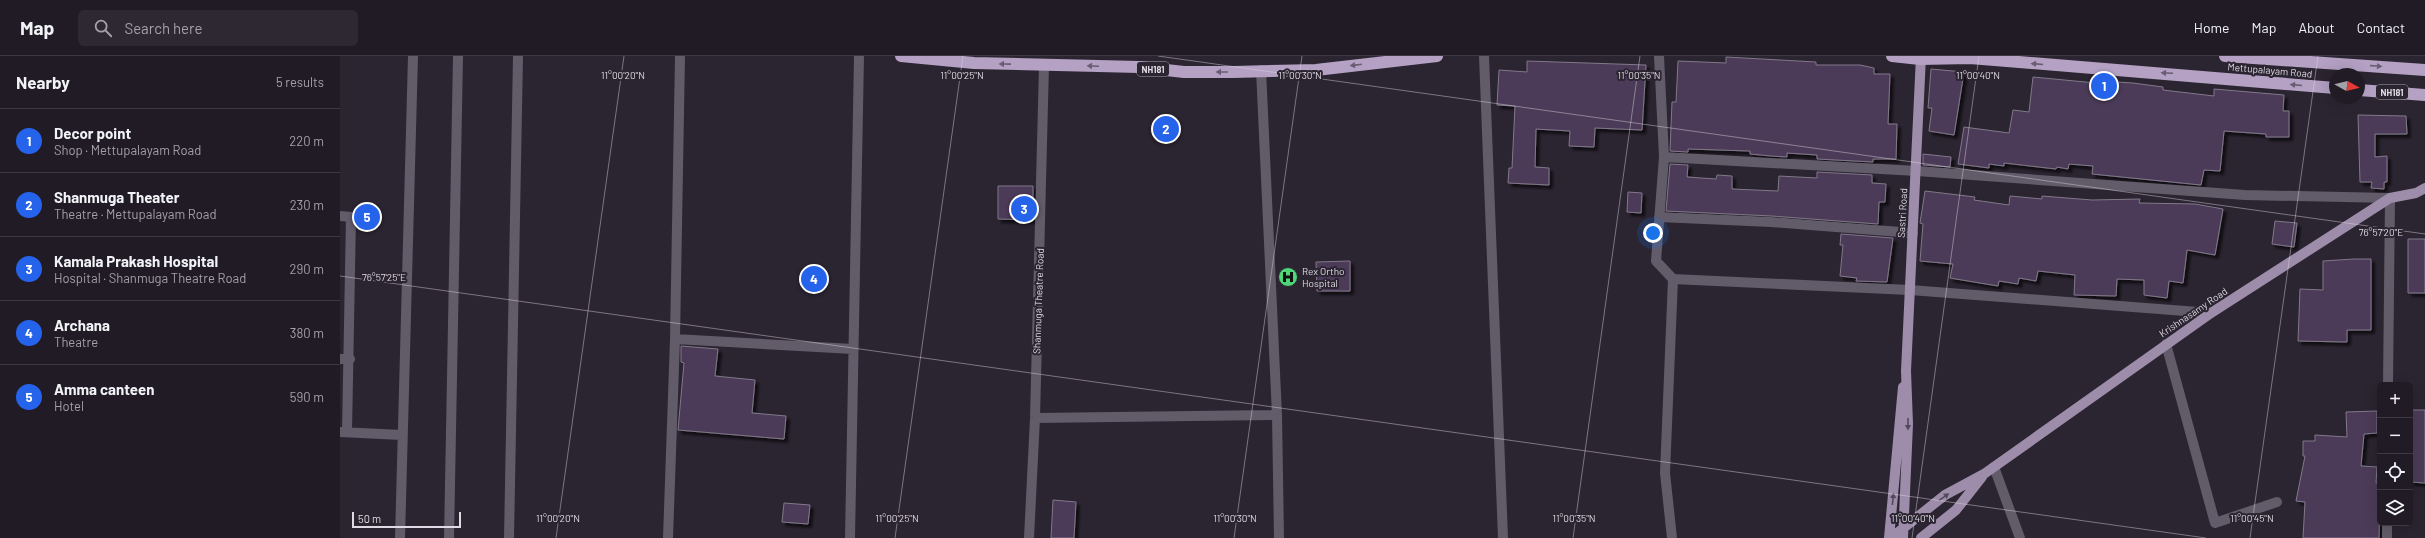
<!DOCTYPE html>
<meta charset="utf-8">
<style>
:root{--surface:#201b25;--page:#2d2832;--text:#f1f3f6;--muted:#a2a1a7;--line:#3d3942;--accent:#2563eb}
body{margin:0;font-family:Barlow,sans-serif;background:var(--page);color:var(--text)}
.controls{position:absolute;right:12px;bottom:12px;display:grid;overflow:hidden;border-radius:6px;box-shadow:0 4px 16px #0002}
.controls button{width:36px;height:36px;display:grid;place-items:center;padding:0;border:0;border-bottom:1px solid var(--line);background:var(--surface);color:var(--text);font:20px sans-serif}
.compass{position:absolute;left:1989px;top:12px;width:36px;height:36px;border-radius:50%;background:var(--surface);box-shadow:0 4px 16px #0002;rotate:98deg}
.scale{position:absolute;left:12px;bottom:10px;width:109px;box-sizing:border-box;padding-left:4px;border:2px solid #dfdae3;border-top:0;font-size:11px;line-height:14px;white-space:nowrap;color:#dfdae3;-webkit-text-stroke:3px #2b2431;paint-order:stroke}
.you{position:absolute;left:1313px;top:177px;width:14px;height:14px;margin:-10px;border:3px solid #fff;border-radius:50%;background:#1a73e8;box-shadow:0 0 0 6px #1a73e833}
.badge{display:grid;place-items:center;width:26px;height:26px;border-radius:50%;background:var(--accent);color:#fff;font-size:13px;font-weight:700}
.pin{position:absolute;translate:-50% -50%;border:2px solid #fff;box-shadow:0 1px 4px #0006}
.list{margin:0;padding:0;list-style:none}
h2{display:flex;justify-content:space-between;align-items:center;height:52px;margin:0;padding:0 16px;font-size:17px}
h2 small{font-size:13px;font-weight:400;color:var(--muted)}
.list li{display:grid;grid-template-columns:26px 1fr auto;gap:12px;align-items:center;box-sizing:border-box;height:64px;padding:0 16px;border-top:1px solid var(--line)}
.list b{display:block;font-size:15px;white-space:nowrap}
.list p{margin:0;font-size:13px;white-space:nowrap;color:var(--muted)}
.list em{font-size:13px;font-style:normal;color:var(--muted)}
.icon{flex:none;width:22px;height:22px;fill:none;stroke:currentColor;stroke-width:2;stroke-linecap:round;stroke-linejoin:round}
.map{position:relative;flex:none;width:2085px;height:482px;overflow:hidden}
header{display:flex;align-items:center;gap:24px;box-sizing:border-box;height:56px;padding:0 20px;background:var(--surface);border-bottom:1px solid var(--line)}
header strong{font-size:19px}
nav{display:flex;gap:22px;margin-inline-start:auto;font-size:14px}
.search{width:280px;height:36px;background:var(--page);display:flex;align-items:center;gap:10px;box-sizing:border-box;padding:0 14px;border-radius:6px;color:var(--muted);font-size:15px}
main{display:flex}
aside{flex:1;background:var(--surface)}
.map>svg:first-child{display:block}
.building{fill:#4b3a58;stroke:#817989;filter:url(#shadow)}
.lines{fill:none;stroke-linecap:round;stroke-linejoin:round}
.minor{stroke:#625b69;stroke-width:10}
.major{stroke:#9d8daa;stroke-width:10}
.highway{stroke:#b4a1c4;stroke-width:12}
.oneway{fill:#695c73}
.oneway2{fill:#53495b}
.ticks{fill:none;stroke:#dfdae3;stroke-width:1;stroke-opacity:0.45}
.labels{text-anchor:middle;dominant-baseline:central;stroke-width:4;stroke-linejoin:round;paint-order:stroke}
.shield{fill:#2b2431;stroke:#a9a3ae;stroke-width:1}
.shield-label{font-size:9px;font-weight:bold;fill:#dfdae3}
.street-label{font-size:10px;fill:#dfdae3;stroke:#2b2431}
.poi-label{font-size:10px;fill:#dfdae3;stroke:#2b2431;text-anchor:start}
.ticks-label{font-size:10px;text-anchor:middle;fill:#dfdae3;stroke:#2b2431;stroke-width:4;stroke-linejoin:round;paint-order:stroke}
</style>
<header>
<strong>Map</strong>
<div class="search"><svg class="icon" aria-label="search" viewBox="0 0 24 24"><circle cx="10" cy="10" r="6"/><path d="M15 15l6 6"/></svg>Search here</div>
<nav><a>Home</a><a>Map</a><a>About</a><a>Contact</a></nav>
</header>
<main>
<aside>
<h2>Nearby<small>5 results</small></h2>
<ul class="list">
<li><span class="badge">1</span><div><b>Decor point</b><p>Shop · Mettupalayam Road</p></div><em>220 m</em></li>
<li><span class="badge">2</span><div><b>Shanmuga Theater</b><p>Theatre · Mettupalayam Road</p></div><em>230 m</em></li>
<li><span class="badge">3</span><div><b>Kamala Prakash Hospital</b><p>Hospital · Shanmuga Theatre Road</p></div><em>290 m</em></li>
<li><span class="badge">4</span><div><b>Archana</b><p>Theatre</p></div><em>380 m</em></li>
<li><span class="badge">5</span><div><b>Amma canteen</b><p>Hotel</p></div><em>590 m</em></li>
</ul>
</aside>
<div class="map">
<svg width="2085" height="482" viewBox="0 0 2085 482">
<defs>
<filter id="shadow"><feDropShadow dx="3.5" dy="3.5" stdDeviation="1" flood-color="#0009"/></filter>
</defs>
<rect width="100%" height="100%" fill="#2b2431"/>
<path class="building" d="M1386,1L1476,6V9H1520L1534,12V18H1550L1548,68H1557L1556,103H1533V106L1477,103V99L1447,97V101L1431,100L1410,98V95L1348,93V96L1330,95L1332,46H1336L1338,5L1386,7Z
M1187,5L1306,9L1302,74L1255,72L1254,91L1229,90L1230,75L1196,73L1195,111L1209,112V129L1168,127L1169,112H1172L1175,50L1157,49L1159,14L1187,16Z
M1591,13L1624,16L1614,79L1589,75L1592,52H1588Z
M1693,21L1777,29V26L1793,27L1823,31V34L1874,40V33L1944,39L1943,55H1949V81H1926V78L1884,75L1880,115L1864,114L1861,129L1752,118L1753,110L1729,108L1728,113L1717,111L1716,113L1664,107V110L1649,108V112L1618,108L1624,71L1669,77L1673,54L1689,56Z
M2018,59L2066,60L2067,78H2035V101L2047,100V126H2044V133L2031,132L2032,126H2020Z
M1583,98L1611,101L1610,111L1583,109Z
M1330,108L1348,109L1347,121L1376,123L1377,119L1392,120V133L1438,135L1439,120L1477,122V116L1532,119V127L1546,128L1545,146H1539L1538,168L1432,160L1326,155Z
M658,130H693V164L658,163Z
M1585,135L1635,141L1634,144L1669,149L1670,140L1702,143V140L1752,144L1800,143L1799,147L1855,148L1883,153L1875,199L1847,194L1843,227L1829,225L1827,242L1804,239V224L1777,223L1776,240L1734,239L1735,219L1698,215L1696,225L1679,222L1678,228L1659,225L1658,230L1610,222L1613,208L1580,205L1583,168L1580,167Z
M1288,136L1302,137L1301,157L1287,156Z
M1935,165L1957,167L1954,191L1932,188Z
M1501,178L1553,182L1547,226L1516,225L1517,222L1500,220L1503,189H1500Z
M2068,183H2085V237H2068Z
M2014,203H2031V274H2007V286L1958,285L1960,233L1983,234V205Z
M1010,205V235H977L976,206Z
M341,290L378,293L375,320L415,324L412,357L446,360L444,383L338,374L344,307L341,306Z
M2070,354H2085V427L2070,426Z
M2037,355V377L2024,378L2021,410L2037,411L2036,427L2040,428L2039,482H1963L1965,446L1956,445L1965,400H1963V385H1975V379L2007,381L2006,356Z
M713,444L736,446L734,482H711Z
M444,447L470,449L468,468L442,466Z"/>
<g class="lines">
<path class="minor" d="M1144,0L1163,482
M1319,0L1324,101L1316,205L1333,223L1325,417L1332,482
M921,14L937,359L939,482
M1324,101L1577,115L1905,139L2050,142L2048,329
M0,160L11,161L7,376
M1319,161L1431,166L1573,177
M1333,223L1570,234L1871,257
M335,283L513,293
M1826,288L1875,467L1937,446
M0,303H10
M695,362L937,359
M0,376L62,379
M1654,411L1680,482
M60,482L73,0
M109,482L118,0
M169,482L178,0
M328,482L335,283L340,0
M510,482L519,0
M689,482L695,362L704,9
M2047,482V467"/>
<path class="major" d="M1549,482L1563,331
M1551,482L1605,439L1644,418L1871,257L2050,142L2076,137L2085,132
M1563,482L1568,368L1566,315L1581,0
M1581,482L1616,454L1642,421"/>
<path class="highway" d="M561,0L634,7L799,11L844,16H893L976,14L1097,0
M1552,0L1580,3L1630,2L1995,32
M1885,0L2085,14
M2019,34L2085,39"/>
</g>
<defs><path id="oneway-solid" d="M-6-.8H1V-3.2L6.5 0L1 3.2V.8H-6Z"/></defs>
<g class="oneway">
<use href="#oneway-solid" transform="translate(665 8) rotate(-179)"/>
<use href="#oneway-solid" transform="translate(1697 8) rotate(-175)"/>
<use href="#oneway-solid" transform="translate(1016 9) rotate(173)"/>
<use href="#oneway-solid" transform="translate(753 10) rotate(-178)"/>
<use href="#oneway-solid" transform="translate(2036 10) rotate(4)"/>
<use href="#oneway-solid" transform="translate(882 16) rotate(-180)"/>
<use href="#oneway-solid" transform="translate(1827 17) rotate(-177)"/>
<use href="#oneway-solid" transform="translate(1956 29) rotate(-175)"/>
</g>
<g class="oneway2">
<use href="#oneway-solid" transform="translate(1568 368) rotate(90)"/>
<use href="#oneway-solid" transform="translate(1604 441) rotate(-35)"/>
<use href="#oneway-solid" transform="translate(1553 443) rotate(-84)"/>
</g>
<path class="ticks" d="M818,0L2085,178M0,220L1866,482M216,482L284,0M555,482L623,0M894,482L962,0M1233,482L1300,0M1572,482L1639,0M1910,482L1978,0"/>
<defs>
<g id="hospital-disc" transform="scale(1)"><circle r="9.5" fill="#4ed676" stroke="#2b2431"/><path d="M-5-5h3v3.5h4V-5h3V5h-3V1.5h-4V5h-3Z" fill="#111"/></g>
</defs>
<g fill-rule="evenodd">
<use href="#hospital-disc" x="948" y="221"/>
</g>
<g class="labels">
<g class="shield">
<rect x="797" y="6" width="32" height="14" rx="3"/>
<rect x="2036" y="29" width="32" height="14" rx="3"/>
</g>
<g class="shield-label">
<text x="813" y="13">NH181</text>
<text x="2052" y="36">NH181</text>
</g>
<g class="street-label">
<text transform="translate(1930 14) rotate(5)">Mettupalayam Road</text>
<text transform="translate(1562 157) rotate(-87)">Sastri Road</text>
<text transform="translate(698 245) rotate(-88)">Shanmuga Theatre Road</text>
<text transform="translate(1853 256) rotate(-34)">Krishnasamy Road</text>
</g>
<g class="poi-label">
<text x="962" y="215">Rex Ortho<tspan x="962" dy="12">Hospital</tspan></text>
</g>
</g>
<g class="ticks-label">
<text x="283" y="23">11°00'20"N</text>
<text x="622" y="23">11°00'25"N</text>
<text x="960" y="23">11°00'30"N</text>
<text x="1299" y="23">11°00'35"N</text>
<text x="1638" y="23">11°00'40"N</text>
<text x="2041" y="180">76°57'20"E</text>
<text x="44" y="225">76°57'25"E</text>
<text x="218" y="466">11°00'20"N</text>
<text x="557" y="466">11°00'25"N</text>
<text x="895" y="466">11°00'30"N</text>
<text x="1234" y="466">11°00'35"N</text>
<text x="1573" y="466">11°00'40"N</text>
<text x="1912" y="466">11°00'45"N</text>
</g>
</svg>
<div class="controls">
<button>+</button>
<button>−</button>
<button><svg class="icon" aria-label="locate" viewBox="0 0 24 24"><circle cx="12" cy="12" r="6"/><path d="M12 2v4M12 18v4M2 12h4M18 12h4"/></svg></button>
<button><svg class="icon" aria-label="layers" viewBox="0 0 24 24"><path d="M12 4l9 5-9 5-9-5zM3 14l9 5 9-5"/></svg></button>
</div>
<svg class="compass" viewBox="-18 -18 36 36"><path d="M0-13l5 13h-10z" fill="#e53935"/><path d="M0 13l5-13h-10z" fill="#a2a1a7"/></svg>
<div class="scale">50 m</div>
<div class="you"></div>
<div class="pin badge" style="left:1764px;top:30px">1</div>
<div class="pin badge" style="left:826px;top:73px">2</div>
<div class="pin badge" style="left:684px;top:153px">3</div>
<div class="pin badge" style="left:474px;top:223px">4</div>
<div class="pin badge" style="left:27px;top:161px">5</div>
</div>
</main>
